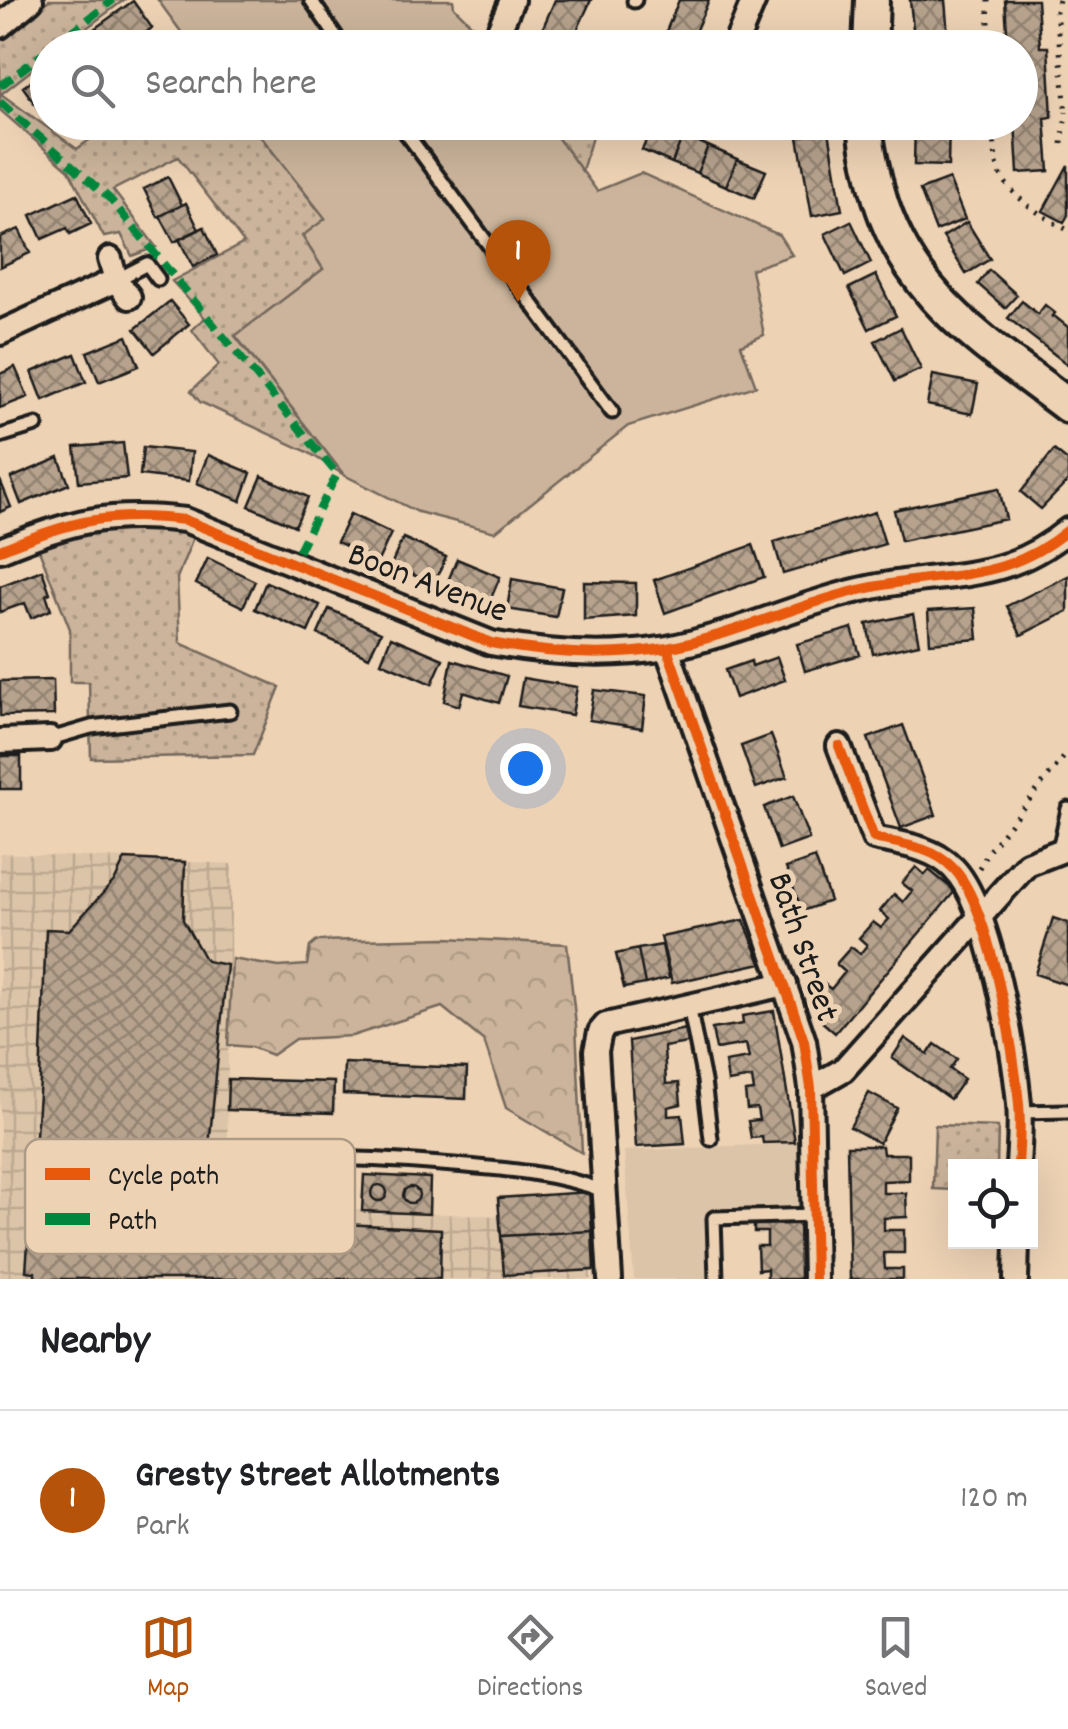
<!DOCTYPE html>
<style>
:root{--surface:#fff;--page:#f6f6f6;--text:#202124;--muted:#757577;--line:#e0e0e0;--accent:#b45309}
body{margin:0;font-family:Dekko,sans-serif;background:var(--page);color:var(--text)}
.controls{position:absolute;right:30px;bottom:30px;display:grid;overflow:hidden;border-radius:0px;box-shadow:0 10px 40px #0002}
.controls button{width:90px;height:90px;display:grid;place-items:center;padding:0;border:0;border-bottom:2px solid var(--line);background:var(--surface);color:var(--text);font:50px sans-serif}
.you{position:absolute;left:525px;top:768px;width:35px;height:35px;margin:-25px;border:8px solid #fff;border-radius:50%;background:#1a73e8;box-shadow:0 0 0 15px #1a73e833}
.badge{display:grid;place-items:center;width:65px;height:65px;border-radius:50%;background:var(--accent);color:#fff;font-size:32px;font-weight:700}
.pin{position:absolute;translate:-50% -82px;filter:drop-shadow(0 2px 5px #0008)}
.pin::after{content:'';position:absolute;top:52px;width:35px;height:30px;background:inherit;clip-path:polygon(0 0,100% 0,50% 100%)}
.list{margin:0;padding:0;list-style:none}
h2{display:flex;justify-content:space-between;align-items:center;height:130px;margin:0;padding:0 40px;font-size:42px}
h2 small{font-size:32px;font-weight:400;color:var(--muted)}
.list li{display:grid;grid-template-columns:65px 1fr auto;gap:30px;align-items:center;box-sizing:border-box;height:180px;padding:0 40px;border-top:2px solid var(--line)}
.list b{display:block;font-size:38px;white-space:nowrap}
.list p{margin:0;font-size:32px;white-space:nowrap;color:var(--muted)}
.list em{font-size:32px;font-style:normal;color:var(--muted)}
.icon{flex:none;width:55px;height:55px;fill:none;stroke:currentColor;stroke-width:2;stroke-linecap:round;stroke-linejoin:round}
.map{position:relative;flex:none;width:1068px;height:1279px;overflow:hidden}
.search{position:absolute;background:var(--surface);box-shadow:0 10px 40px #0002;left:30px;right:30px;top:30px;height:110px;display:flex;align-items:center;gap:25px;box-sizing:border-box;padding:0 35px;border-radius:55px;color:var(--muted);font-size:38px}
.sheet{height:310px;background:var(--surface)}
nav{display:flex;justify-content:space-around;align-items:center;box-sizing:border-box;height:140px;border-top:2px solid var(--line);background:var(--surface);font-size:28px;color:var(--muted)}
nav a{display:grid;justify-items:center;gap:5px}
nav .on{color:var(--accent)}
.map>svg:first-child{display:block}
.built{fill:#dcc4a8}
.industrial{fill:url(#industrial-grid)}
.green{fill:#cbb49b;stroke:#74685c;stroke-width:2.5}
.forest{fill:url(#forest-crowns);stroke:#74685c;stroke-width:2.5}
.park{fill:url(#park-dots);stroke:#74685c;stroke-width:2.5}
.building{fill:url(#building-cross-hatch);stroke:#1c1c1c;stroke-width:2.5}
.lines{fill:none;stroke-linecap:round;stroke-linejoin:round}
.lane-casing{stroke:#1c1c1c;stroke-width:19}
.street-casing{stroke:#1c1c1c;stroke-width:30}
.secondary-casing{stroke:#1c1c1c;stroke-width:40}
.path{stroke:#1c1c1c;stroke-width:5;stroke-dasharray:2.5 8;stroke-linecap:butt}
.lane{stroke:#edd2b4;stroke-width:11}
.street{stroke:#edd2b4;stroke-width:22}
.secondary{stroke:#edd2b4;stroke-width:32}
.quiet{stroke:#00873e;stroke-width:8;stroke-dasharray:15 8;stroke-linecap:butt}
.cycleway-casing{stroke:#edd2b4;stroke-width:16}
.cycleway{stroke:#e8590c;stroke-width:10}
.labels{text-anchor:middle;dominant-baseline:central;stroke-width:10;stroke-linejoin:round;paint-order:stroke}
.street-label{font-size:35px;fill:#1c1c1c;stroke:#edd2b4}
.key{fill:#edd2b4;stroke:#ae9b86;stroke-width:2.5}
.key-label{font-size:28px;fill:#1c1c1c}
</style>
<div class="map">
<svg width="1068" height="1279" viewBox="0 0 1068 1279">
<defs>
<pattern id="industrial-grid" width="8" height="8" patternUnits="userSpaceOnUse" patternTransform="scale(2.5)"><rect width="8" height="8" fill="#dcc4a8"/><path d="M0 4h8M4 0v8" fill="none" stroke="#bca890"/></pattern>
<pattern id="forest-crowns" width="20" height="18" patternUnits="userSpaceOnUse" patternTransform="scale(2.5)"><rect width="20" height="18" fill="#cbb49b"/><path d="M2 6a3 3 0 1 1 6 0M12 15a3 3 0 1 1 6 0" fill="none" stroke="#ae9a85"/></pattern>
<pattern id="park-dots" width="8" height="8" patternUnits="userSpaceOnUse" patternTransform="scale(2.5)"><rect width="8" height="8" fill="#cbb49b"/><path d="M2 2h.1M6 6h.1" fill="none" stroke="#ae9a85" stroke-width="1.8" stroke-linecap="round"/></pattern>
<pattern id="building-cross-hatch" width="8" height="8" patternUnits="userSpaceOnUse" patternTransform="scale(2.5)"><rect width="8" height="8" fill="#b6a28d"/><path d="M0 0l8 8M0 8l8-8" fill="none" stroke="#938372"/></pattern>
</defs>
<rect width="100%" height="100%" fill="#edd2b4"/>
<filter id="ink" filterUnits="userSpaceOnUse"><feTurbulence type="fractalNoise" baseFrequency=".01" numOctaves="2"/><feDisplacementMap in="SourceGraphic" scale="20" xChannelSelector="R" yChannelSelector="G"/><feConvolveMatrix kernelMatrix="1 2 1 2 8 2 1 2 1" color-interpolation-filters="sRGB"/></filter>
<g filter="url(#ink)">
<path class="built" d="M802,1143V1207L709,1211L710,1279H634L624,1151Z"/>
<path class="industrial" d="M0,853L232,864L227,1110L230,1206L500,1216L590,1267L591,1279H0Z"/>
<path class="green" d="M158,0H453L454,7L494,47H192Z
M250,123H547L597,191L641,173L779,235L792,255L751,269L764,335L741,345L756,386L628,426L495,532L418,512L344,475L235,335L323,269L302,236L325,218Z"/>
<path class="forest" d="M446,938L567,944L576,1025L582,1153L506,1108L484,1041L442,1007L352,1036L295,1039L272,1055L251,1047L228,1045L232,959L279,967L307,965L310,947L317,941Z"/>
<path class="park" d="M49,0H124L61,47L48,48L47,58L1,94L77,149L112,123H250L325,219L302,236L323,269L235,336L344,475L306,451L200,402L191,391L219,365L192,330L205,318L172,281L244,243L178,157L113,190L156,247L132,256L121,234L104,237L69,170L0,110V39Z
M547,123H596L582,171Z
M117,527L160,529L194,535L177,578L180,643L280,687L253,755L91,758L89,682H70V629L38,547L77,534Z
M935,1125L998,1127L997,1166H956L955,1190L933,1189Z"/>
<path class="building" d="M555,0H591L569,48H534Z
M679,0H709L688,48H677L662,41Z
M910,0H945L949,48H915Z
M1005,0H1037L1040,47H1048L1052,117L1045,118L1049,171L1018,173L1015,122H1020L1021,116L1020,48H1008Z
M133,1L152,28L125,48H96L87,34Z
M48,69V105L40,111L23,87Z
M915,122H949L948,166L914,165Z
M654,123L683,135L672,163L642,150Z
M829,131L842,210L812,216L798,137Z
M683,135L708,146L697,173L672,163Z
M708,146L737,159L726,186L697,173Z
M737,159L766,171L754,198L726,186Z
M1068,165V215L1064,222L1043,211Z
M168,177L182,205L158,217L144,189Z
M949,179L965,219L936,231L920,190Z
M77,194L91,224L70,234L67,228L42,239L31,215Z
M186,203L199,230L174,242L160,216Z
M851,221L871,263L845,276L825,234Z
M967,222L990,259L966,274L943,237Z
M204,227L217,255L193,267L179,239Z
M19,229L30,253L0,267V237Z
M989,270L1017,295L1005,308L978,284Z
M876,275L896,316L869,329L849,288Z
M170,301L189,324L154,353L135,329Z
M1022,301L1038,314L1045,305L1055,313L1051,317L1054,316L1068,327V365L1008,318Z
M901,328L921,369L895,381L875,341Z
M127,336L139,366L99,382L87,352Z
M75,354L86,382L43,400L32,372Z
M15,367L28,397L0,408V374Z
M933,375L978,384L972,414L927,405Z
M123,443L127,478L79,482L75,447Z
M143,447L192,452L189,481L140,475Z
M1054,450L1068,461V481L1041,509L1021,492Z
M208,455L251,473L241,501L197,483Z
M59,458L69,484L21,504L11,478Z
M262,476L308,497L295,526L249,506Z
M0,480L11,507L0,512Z
M999,488L1006,519L901,541L894,510Z
M875,512L885,544L783,574L774,542Z
M350,514L391,533L378,561L337,542Z
M403,538L446,557L434,584L391,565Z
M753,545L764,577L665,613L654,580Z
M208,558L255,581L243,607L196,584Z
M457,559L500,577L489,603L446,586Z
M42,570L50,593L46,595L51,610L31,618L25,603L0,612V586Z
M1068,576V611L1021,635L1007,606Z
M512,579L562,588L556,617L507,609Z
M266,582L320,605L308,632L255,609Z
M584,582L636,583V616L584,620Z
M975,608L978,639L930,643L928,611Z
M329,609L381,632L369,657L318,634Z
M913,614L919,644L873,654L867,624Z
M852,628L860,655L805,671L797,644Z
M391,637L443,659L432,684L381,662Z
M777,657L785,680L735,698L725,670L751,661L752,666Z
M452,660L507,676L499,703L463,692L459,706L444,701Z
M523,678L577,687L572,715L518,706Z
M53,680L54,715L0,716V681Z
M594,690L646,696L642,728L589,720Z
M903,725L936,815L901,828L868,738Z
M771,735L787,777L756,788L741,746Z
M0,756H21V789H0Z
M793,796L809,839L779,850L764,807Z
M815,858L830,901L802,911L786,868Z
M125,859L185,862L183,920L206,961L227,965L207,1166L225,1169L224,1175L214,1173L212,1203H220L217,1232H229L228,1218L441,1229L440,1279H35V1272L26,1271L40,1080L46,929L69,930L115,880Z
M916,867L925,875L929,870L955,891L835,1033L820,1020L816,1008L819,1003L810,994L820,981L831,989L845,972L836,964L851,947L860,954L867,945L859,938L873,922L881,928L889,919L880,911L894,894L903,902L912,891L902,883Z
M1053,918L1068,923V985L1035,974Z
M744,920L761,963L672,983L661,937Z
M662,945L669,978L645,984L638,949Z
M638,949L645,984L624,988L616,954Z
M774,1011L795,1142L763,1143L762,1137L751,1138L748,1121L759,1120L757,1108L747,1109L745,1092L754,1091L752,1078L728,1082L725,1062L749,1058L746,1044L716,1049L712,1029L743,1024L742,1016Z
M690,1028L693,1042L664,1047L666,1084L679,1083L681,1104L668,1107V1116L682,1115L685,1144L636,1147L629,1041Z
M905,1038L928,1054L935,1044L957,1059L950,1069L964,1079L950,1099L892,1058Z
M344,1063L467,1068L466,1099L343,1094Z
M228,1079L334,1082L333,1113L227,1110Z
M869,1093L897,1108L879,1143L850,1127Z
M847,1146H882L883,1154H909V1180L883,1181V1193H906L907,1217L884,1218V1230H904V1253H884L885,1269H903V1279H850Z
M364,1175L430,1178L429,1214L362,1211Z
M371 1193a8 8 0 1 1 16 0a8 8 0 1 1-16 0Z
M403 1195a8 8 0 1 1 16 0a8 8 0 1 1-16 0Z
M589,1192L592,1231L501,1236L498,1198Z
M799,1218L800,1279H767V1269L758,1270L757,1246H767V1232H754V1219Z
M592,1231L594,1270L504,1275L501,1236Z"/>
<g class="lines">
<g class="lane-casing">
<path id="lane" d="M311,0L344,48
M634,1L635,0
M398,122L612,412
M116,280L147,264L158,279
M0,436L36,425
M50,739L91,727L230,711
M1059,850L1068,809
M689,1006L704,1081L711,1139
M1019,1112L1068,1111
M262,1158C327,1157 389,1159 454,1165C506,1169 556,1173 604,1191
M716,1279L714,1218L814,1215"/>
</g>
<g class="street-casing">
<path id="street" d="M0,26L31,0
M497,35L512,0
M734,48L754,0
M110,259L116,280L129,297
M0,333L116,280
M0,550C71,521 108,511 185,520L491,643C549,654 608,658 667,648C737,635 803,601 873,587C950,571 1003,584 1068,530
M667,648L804,1041L811,1088L815,1279
M0,741L50,739
M839,746L874,838C901,844 933,847 953,868C990,905 1014,1050 1019,1104C1021,1125 1019,1146 1018,1166
M811,1088L843,1070L1027,864L1068,848
M610,1279L596,1051L600,1032L606,1025L785,984
M1016,1279L1017,1242"/>
</g>
<g class="secondary-casing">
<path id="secondary" d="M870,48L872,0
M866,122C865,140 870,158 874,176C899,292 980,339 1068,406"/>
</g>
<path class="path" d="M988,0L990,48
M1059,0L1056,11L1066,111
M994,122C995,141 993,163 1003,179C1017,201 1046,219 1068,230
M1062,144L1066,112
M979,868L989,850L1068,752"/>
<use href="#lane" class="lane"/>
<use href="#street" class="street"/>
<use href="#secondary" class="secondary"/>
<path class="quiet" d="M51,48L113,0
M0,86L48,50
M0,102L110,199L337,474L293,562"/>
<g class="cycleway-casing">
<path id="cycleway" d="M0,550C71,521 108,511 185,520L491,643C549,654 608,658 667,648C737,635 803,601 873,587C950,571 1003,584 1068,530
M667,648L804,1041L811,1088L815,1279
M839,746L874,838C901,844 933,847 953,868C990,905 1014,1050 1019,1104C1021,1125 1019,1146 1018,1166"/>
</g>
<use href="#cycleway" class="cycleway"/>
</g>
</g>
<g class="labels">
<g class="street-label">
<text transform="translate(427 585) rotate(21)">Boon Avenue</text>
<text transform="translate(801 948) rotate(71)">Bath Street</text>
</g>
</g>
<rect x="25" y="1139" width="330" height="115" rx="15" class="key"/>
<rect x="45" y="1168" width="45" height="12" fill="#e8590c"/>
<rect x="45" y="1213" width="45" height="12" fill="#00873e"/>
<g class="key-label">
<text x="108" y="1184">Cycle path</text>
<text x="108" y="1229">Path</text>
</g>
</svg>
<div class="controls">
<button><svg class="icon" aria-label="locate" viewBox="0 0 24 24"><circle cx="12" cy="12" r="6"/><path d="M12 2v4M12 18v4M2 12h4M18 12h4"/></svg></button>
</div>
<div class="you"></div>
<div class="pin badge" style="left:518px;top:302px">1</div>
<div class="search"><svg class="icon" aria-label="search" viewBox="0 0 24 24"><circle cx="10" cy="10" r="6"/><path d="M15 15l6 6"/></svg>Search here</div>
</div>
<section class="sheet">
<h2>Nearby<small></small></h2>
<ul class="list">
<li><span class="badge">1</span><div><b>Gresty Street Allotments</b><p>Park</p></div><em>120 m</em></li>
</ul>
</section>
<nav>
<a class="on"><svg class="icon" aria-label="map" viewBox="0 0 24 24"><path d="M3 6l6-2 6 2 6-2v14l-6 2-6-2-6 2zM9 4v14M15 6v14"/></svg>Map</a>
<a><svg class="icon" aria-label="directions" viewBox="0 0 24 24"><path d="M12 3l9 9-9 9-9-9zM9 14v-3h6M13 9l2 2-2 2"/></svg>Directions</a>
<a><svg class="icon" aria-label="saved" viewBox="0 0 24 24"><path d="M7 4h10v16l-5-4-5 4z"/></svg>Saved</a>
</nav>
